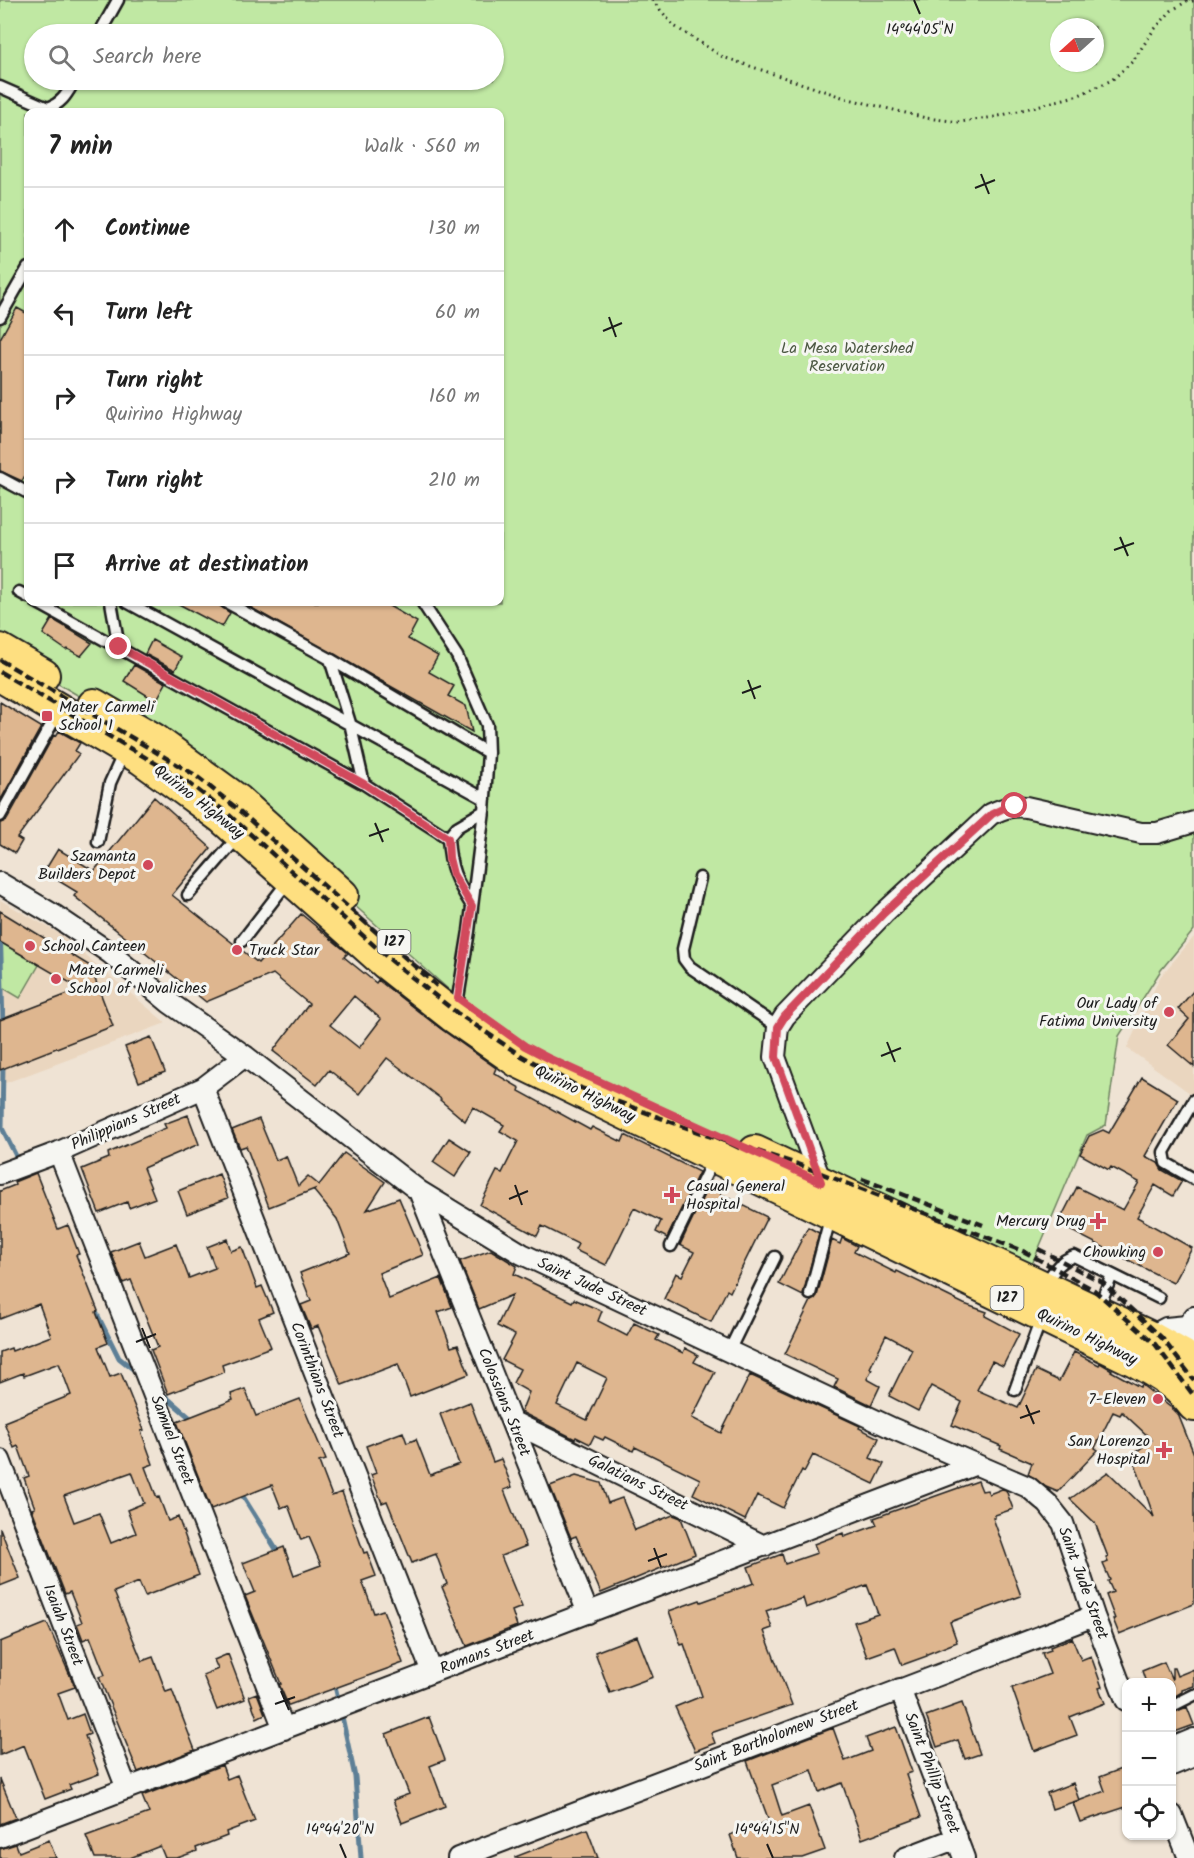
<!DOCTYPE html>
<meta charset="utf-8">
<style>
:root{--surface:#fff;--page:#f2f2f2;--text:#222;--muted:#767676;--line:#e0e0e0}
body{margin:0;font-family:Kalam,sans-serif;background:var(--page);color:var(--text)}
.controls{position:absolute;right:18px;bottom:18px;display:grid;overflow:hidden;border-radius:12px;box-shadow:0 2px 4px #0004}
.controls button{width:54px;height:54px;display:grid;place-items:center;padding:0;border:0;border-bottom:2px solid var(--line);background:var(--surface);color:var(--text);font:30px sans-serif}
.compass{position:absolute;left:1050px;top:18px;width:54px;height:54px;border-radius:50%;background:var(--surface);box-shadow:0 2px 4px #0004;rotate:249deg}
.stop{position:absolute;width:18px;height:18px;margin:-14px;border:4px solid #d1495b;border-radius:50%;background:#fff}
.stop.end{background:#d1495b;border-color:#fff;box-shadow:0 2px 6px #0008}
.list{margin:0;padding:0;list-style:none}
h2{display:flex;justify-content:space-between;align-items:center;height:78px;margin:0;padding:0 24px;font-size:26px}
h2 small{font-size:20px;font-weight:400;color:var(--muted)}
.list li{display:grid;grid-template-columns:39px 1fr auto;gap:18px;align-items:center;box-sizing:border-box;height:84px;padding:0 24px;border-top:2px solid var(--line)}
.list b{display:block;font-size:22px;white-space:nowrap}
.list p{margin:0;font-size:20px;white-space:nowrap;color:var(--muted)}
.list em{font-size:20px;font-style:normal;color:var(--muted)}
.icon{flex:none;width:33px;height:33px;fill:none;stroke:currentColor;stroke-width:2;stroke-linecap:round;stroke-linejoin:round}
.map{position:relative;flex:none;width:1194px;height:1858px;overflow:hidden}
.search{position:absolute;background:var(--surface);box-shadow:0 2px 4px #0004;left:24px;top:24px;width:480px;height:66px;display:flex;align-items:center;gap:15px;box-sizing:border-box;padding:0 21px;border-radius:33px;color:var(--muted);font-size:22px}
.panel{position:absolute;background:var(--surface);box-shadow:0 2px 4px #0004;left:24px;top:108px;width:480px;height:498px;border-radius:12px}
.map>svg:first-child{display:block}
.built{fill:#ead6bf}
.green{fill:#c0e8a3;stroke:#6e8260;stroke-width:1.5;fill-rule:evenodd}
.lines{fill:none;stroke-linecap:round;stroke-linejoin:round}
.stream{stroke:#5d7f96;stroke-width:5}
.building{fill:#deb68f;stroke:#1c1c1c;stroke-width:1.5;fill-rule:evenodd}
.service-casing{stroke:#1c1c1c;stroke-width:15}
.minor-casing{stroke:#1c1c1c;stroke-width:24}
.primary-casing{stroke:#1c1c1c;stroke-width:36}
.path{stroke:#1c1c1c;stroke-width:3;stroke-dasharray:1.5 4.5;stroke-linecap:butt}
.service{stroke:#f6f6f2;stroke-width:10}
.minor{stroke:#f6f6f2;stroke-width:20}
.primary{stroke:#fedf80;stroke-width:32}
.rail{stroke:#1c1c1c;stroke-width:4.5;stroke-dasharray:9 4.5;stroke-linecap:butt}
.route{stroke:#d1495b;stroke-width:8}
.ticks{fill:none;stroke:#1c1c1c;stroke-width:2}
.poi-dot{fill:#d1495b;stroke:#f6f6f2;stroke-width:2}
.labels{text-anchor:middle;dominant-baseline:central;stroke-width:6;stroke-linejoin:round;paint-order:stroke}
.shield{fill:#f6f6f2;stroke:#5d5d5c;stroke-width:1.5}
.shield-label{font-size:15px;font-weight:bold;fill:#1c1c1c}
.park-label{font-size:16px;fill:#4d5944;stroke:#f6f6f2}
.poi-label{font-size:16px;fill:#1c1c1c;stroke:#f6f6f2;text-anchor:end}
.street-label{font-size:16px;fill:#1c1c1c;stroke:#f6f6f2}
.ticks-label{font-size:15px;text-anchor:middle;fill:#1c1c1c;stroke:#f6f6f2;stroke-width:6;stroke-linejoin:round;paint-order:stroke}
</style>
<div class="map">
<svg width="1194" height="1858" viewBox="0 0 1194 1858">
<rect width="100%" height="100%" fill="#efe3d4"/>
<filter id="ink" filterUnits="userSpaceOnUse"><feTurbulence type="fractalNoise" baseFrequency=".0167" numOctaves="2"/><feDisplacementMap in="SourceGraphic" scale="12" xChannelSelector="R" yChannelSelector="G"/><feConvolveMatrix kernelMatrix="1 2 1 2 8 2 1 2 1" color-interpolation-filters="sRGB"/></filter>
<g filter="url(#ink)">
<path class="built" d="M0,900L60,934L166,1023L0,1085Z
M1194,937V1096L1127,1048L1160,977Z"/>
<path class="green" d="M0,0H1194V930L1161,970L1119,1036L1106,1125L1087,1135L1030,1269L821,1182L525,1046L458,998L238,801L153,739L0,650ZM1059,27H1095V63H1059ZM34,34H494V80H34ZM28,112H500V602H28Z
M0,942L39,965L20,998L0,986Z"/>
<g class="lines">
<path class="stream" d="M0,924L3,1024
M3,1063L2,1128L29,1182
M94,1308L119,1358L138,1373
M159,1391L195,1422
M239,1490L279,1554
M334,1682L339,1703
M341,1712L355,1777L361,1858"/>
</g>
<path class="building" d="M17,308L28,314V470L22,481L0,471V339Z
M175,602H219L220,606L230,613L222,627Z
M241,602H392L389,606L417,622L408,639L438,656L429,672L454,686L448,696L466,706L472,732Z
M52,619L69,629L92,643L81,656L68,649L66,650L43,634Z
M152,640L182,657L175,670L145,654Z
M134,665L166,683L156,701L124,681Z
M0,702L41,727L0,801Z
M59,731L80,743L75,751L79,754L17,838L22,841L15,853L0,844V823L7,820L54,735L56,736Z
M154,797L211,848L172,895L258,963L301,914L348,953L344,957L376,983L378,980L441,1029L496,1068L494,1073L520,1088L519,1091L590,1130L592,1127L622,1142L625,1135L699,1172L667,1238L656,1232L661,1221L634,1208L606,1265L575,1250L578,1244L542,1226L537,1236L480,1205L497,1171L502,1173L518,1141L500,1131L504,1125L473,1107L465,1121L440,1100L441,1099L387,1058L359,1094L329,1070L317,1085L273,1051L309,1004L273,974L206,1002L74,896L77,892L44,872L58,849L94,871ZM354,996L381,1019L359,1048L330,1025Z
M0,911L90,966L113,1026L0,1070V1020L81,989L0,942Z
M1194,990V1067L1168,1045L1189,1019L1178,1009Z
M151,1037L165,1072L139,1082L125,1047Z
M1142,1077L1178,1099L1145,1156L1158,1163L1162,1170L1182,1181L1173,1196L1155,1185L1137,1217L1192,1248L1173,1283L1058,1224L1077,1187L1123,1210L1139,1182L1111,1167L1109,1170L1080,1154L1089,1136L1103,1130L1109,1133Z
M188,1115L199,1144L143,1168L155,1198L129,1208L127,1202L99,1213L82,1169L109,1158L108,1153L166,1128L164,1124Z
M259,1119L276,1160L286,1156L298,1186L308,1176L319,1185L344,1153L385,1182L367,1210L399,1198L423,1255L379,1273L389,1299L441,1278L452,1307L438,1312L451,1347L458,1345L469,1374L410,1397L398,1364L342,1385L318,1326L311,1329L301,1305L311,1301L300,1273L350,1253L337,1219L314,1191L315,1189L269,1207L246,1146L240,1148L232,1130Z
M449,1138L471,1152L455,1177L433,1162Z
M36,1173L58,1229L68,1225L79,1254L76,1255L98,1311L96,1312L108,1343L98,1347L110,1377L121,1373L144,1430L141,1431L153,1464L145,1467L157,1498L159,1497L168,1521L178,1517L199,1575L145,1596L139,1582L114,1592L142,1661L153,1657L166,1692L172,1690L195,1750L138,1772L99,1677L105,1675L90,1637L83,1640L77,1624L82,1622L70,1592L65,1594L32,1509L35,1508L24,1478L29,1476L18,1446L14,1448L4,1422L71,1395L59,1363L24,1376L23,1373L0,1382V1352L11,1348L12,1351L51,1336L39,1304L0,1319V1191L15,1185L14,1182ZM132,1472L144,1503L127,1510L136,1533L111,1543L99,1513L74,1522L64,1496Z
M219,1174L228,1198L187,1214L178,1191Z
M710,1182L722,1195L767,1217L730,1292L727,1290L711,1322L664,1299L676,1273L682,1276L694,1252L680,1245Z
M808,1227L819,1233L803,1296L779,1284Z
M842,1238L857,1246L854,1252L896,1273L897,1271L964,1304L987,1312L985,1316L1019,1334L1003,1366L992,1361L977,1390L1018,1408L1036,1370L1059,1381L1074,1352L1099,1365L1100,1363L1112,1370L1111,1371L1140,1387L1142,1385L1174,1410L1178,1414L1194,1454V1604L1119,1634L1113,1619H1115L1106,1595L1113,1592L1108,1581L1110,1580L1103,1564L1108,1562L1106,1558L1108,1557L1095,1523L1070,1499L1108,1472L1154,1517L1132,1455L1152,1440L1122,1412L1120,1415L1113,1412L1095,1448L1098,1450L1058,1492L1046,1487L1028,1474L1032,1463L1000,1449L1001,1446L952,1425L962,1402L931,1386L918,1411L889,1396L912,1349L886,1335L870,1368L872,1369L867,1379L880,1386L871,1405L834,1387L838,1379L785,1354L811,1301L817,1296L832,1240L840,1244Z
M227,1239L231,1251L242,1247L257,1288L262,1286L273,1312L259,1318L271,1347L222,1365L224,1372L168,1394L151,1350L158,1347L131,1280L123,1283L111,1252L139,1241L145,1256L176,1244L189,1278L215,1268L207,1247Z
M491,1250L517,1266L514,1274L572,1302L574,1299L602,1311L598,1321L627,1336L634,1323L659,1335L656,1340L683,1353L685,1348L698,1355L694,1362L715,1372L692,1418L721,1433L750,1375L860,1426L859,1428L879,1438L870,1458L884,1464L874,1484L813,1455L804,1472L802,1470L783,1508L757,1495L745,1520L693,1494L700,1479L635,1447L633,1451L605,1437L603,1440L594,1436L590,1444L576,1437L575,1439L521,1412L529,1392L513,1383L520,1369L502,1360L515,1335L497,1326L512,1295L479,1309L460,1261ZM577,1363L607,1378L587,1420L557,1405Z
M245,1389L256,1416L300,1399L326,1460L319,1462L332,1496L342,1492L364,1553L367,1552L376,1576L362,1581L374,1613L383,1610L403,1663L289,1705H288L279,1684H281L245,1596L255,1592L243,1563L284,1547L294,1575L321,1565L309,1537L301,1540L288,1505L281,1508L272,1485L211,1509L177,1422L233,1400L231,1394Z
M470,1402L493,1462L501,1459L512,1487L504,1490L526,1546L501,1556L522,1607L512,1611L517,1626L467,1646L442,1587L447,1584L436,1554L412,1563L387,1501L382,1503L371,1475L376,1473L366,1446L403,1432L407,1443L416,1439L430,1475L459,1464L440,1414Z
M576,1476L601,1483L608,1503L622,1498L635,1530L673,1515L681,1518L695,1554L601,1593L576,1536L571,1538L550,1486Z
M978,1481L982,1491L987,1490L989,1494L1002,1489L1006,1490L1013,1509L995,1515V1518H993L1021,1596L950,1622L957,1642L927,1654V1656L902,1665L895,1647L867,1657L854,1622L878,1614L867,1585L806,1608L803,1598L766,1611L772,1628L764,1631L792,1705L711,1733L715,1743L695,1751L675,1707L702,1696L684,1644L681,1645L669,1611L700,1600L701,1602L754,1583L748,1567L782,1554L785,1564L817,1553L814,1544L843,1533L844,1537L877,1525L874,1518Z
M0,1528L20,1578L0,1586Z
M47,1623L75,1687L58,1693L68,1720L83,1714L90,1734L85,1736L99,1774L69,1785L71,1789L45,1799L24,1745L0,1755V1642Z
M637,1636L653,1677L610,1693L595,1652Z
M1072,1638L1081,1660L1091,1656L1102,1687L1099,1688L1105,1703L1070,1717L1077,1735L1034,1751L1012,1688L1050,1674L1042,1653L1051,1650L1050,1647Z
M228,1654L245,1699L217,1710L203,1675L218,1669L214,1660Z
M1164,1662L1172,1680V1668H1174L1177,1676L1194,1669V1686L1182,1690V1692L1172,1698V1683H1146L1142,1671Z
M257,1693L265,1714L257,1718L249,1696Z
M962,1703L980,1754L965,1759L958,1740L937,1747L926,1716Z
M1187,1707L1194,1725L1172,1733V1713Z
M429,1717L445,1760L430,1766L445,1806L402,1823L393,1800L409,1794L386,1734Z
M896,1727L912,1772L906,1774L921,1817L862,1839L842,1783L819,1792L812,1770L772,1785L773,1788L782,1816L809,1806L825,1850L802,1858H738L730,1835L769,1821L747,1761L833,1728L845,1761L871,1751L866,1738Z
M222,1765L227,1779L237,1775L255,1821L226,1832L227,1836L196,1848L197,1851L177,1858H165L160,1846L130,1858H95L86,1836L149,1813L142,1796Z
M1126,1767V1807L1080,1822L1073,1803L1105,1791L1100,1777Z
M0,1779L16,1818L0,1824Z
M1073,1783L1079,1800L1052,1809L1047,1793Z
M587,1829L598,1858H515V1857Z
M49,1840L56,1858H0V1849L16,1844L19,1852Z"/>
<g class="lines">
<g class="service-casing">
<path id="service" d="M99,34L118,0
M0,87L48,108C63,103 67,93 75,80
M0,317L28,268
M0,478L28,493
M19,592L28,597
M36,602L364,784L448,838C450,869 455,879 472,906
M111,602L119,647
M127,602L485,799
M226,602L330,659L488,753
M422,602L457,656L487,725L488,753L484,811L469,931L458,998L453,1012
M330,659L350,723L364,784
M0,816L59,711
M448,838L457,827L484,811
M98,842L110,783L124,752L123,751
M700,878L683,949L684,959L690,967L778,1027
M188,895L239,836
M242,941L289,880
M1194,1100L1164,1152L1166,1163L1194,1179
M671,1246L713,1160
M1045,1284C1054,1271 1059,1261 1074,1256L1159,1298
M810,1294L831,1215
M1098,1309L1112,1275
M729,1351L775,1257
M1015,1390L1042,1316
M1172,1706L1194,1695"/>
</g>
<g class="minor-casing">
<path id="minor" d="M0,883L54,915L110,953L170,1003L245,1056L419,1191L522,1254L894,1429L1028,1487L1048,1504L1063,1523L1094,1616L1126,1700
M203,1088L432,1672
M59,1152L284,1729
M0,1174L59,1152L203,1088L245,1056
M819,1186L821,1182L775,1057L778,1027L785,1016L884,913L991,814C1004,808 1013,805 1026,807L1141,833H1157L1194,822
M419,1191L588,1613
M1149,1337L1166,1328L1187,1326
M1178,1363L1187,1344V1326L1194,1317
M511,1421L764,1546
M0,1460L127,1789
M900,1689L964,1858
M1172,1748L1194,1739
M1172,1765L1194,1756
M1172,1815L1189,1858
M0,1837L974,1465
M458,1858L1094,1616
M905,1858L957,1838"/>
</g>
<g class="primary-casing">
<path id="primary" d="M0,650L43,675
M0,675L141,758L184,789L223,818L386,963L452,1015L518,1061L1135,1360C1158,1373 1178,1384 1194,1405
M94,705L153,739L238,801L342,895
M755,1152L1149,1337L1183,1356L1194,1366"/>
</g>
<path class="path" d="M652,0L674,26L723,57L845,98L926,118L960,122L995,117L1079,95L1112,80L1133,61L1153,31L1171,11L1187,1H1194"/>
<use href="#service" class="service"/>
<use href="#minor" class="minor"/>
<use href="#primary" class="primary"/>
<path class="rail" d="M0,660L195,775L234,806L437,986
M0,672L189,783L228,814L388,958L457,1013L520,1055L581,1088L706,1135L797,1164L1025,1252L1094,1290L1155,1344L1194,1396
M862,1179L983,1225
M1038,1249L1102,1282L1162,1338L1194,1380"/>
</g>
</g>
<g class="lines" filter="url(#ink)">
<path class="route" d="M119,647L364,784L448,838L449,858L453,874L472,906L458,998L525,1046L550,1059L821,1182L776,1057L778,1027L785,1016L884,913L992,814L1004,808L1015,806"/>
</g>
<path class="ticks" d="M914,0L920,14M981,174L989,194M975,188L995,180M609,317L616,337M603,331L622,323M1120,537L1128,556M1114,550L1134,543M748,680L755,699M742,693L761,686M375,823L383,842M369,836L389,829M887,1042L895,1062M881,1056L901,1048M515,1185L522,1205M509,1199L528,1191M142,1328L150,1348M136,1342L156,1334M1026,1405L1034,1424M1020,1418L1040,1411M654,1548L661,1567M648,1561L667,1554M281,1691L289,1710M275,1704L295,1697M340,1844L346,1858M767,1844L773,1858"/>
<g class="poi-dot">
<rect x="41" y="710" width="12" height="12" rx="3"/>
<circle cx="148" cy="865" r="6"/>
<circle cx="30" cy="946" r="6"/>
<circle cx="237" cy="950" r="6"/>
<circle cx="56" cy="979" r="6"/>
<circle cx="1169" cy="1012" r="6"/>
<path d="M669 1186h6v6h6v6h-6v6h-6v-6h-6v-6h6z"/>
<path d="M1095 1212h6v6h6v6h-6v6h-6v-6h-6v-6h6z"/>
<circle cx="1158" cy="1252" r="6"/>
<circle cx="1158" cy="1399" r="6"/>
<path d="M1161 1441h6v6h6v6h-6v6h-6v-6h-6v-6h6z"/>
</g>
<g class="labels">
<g class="shield">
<rect x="377.5" y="930" width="33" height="24" rx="4.5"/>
<rect x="990.5" y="1286" width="33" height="24" rx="4.5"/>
</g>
<g class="shield-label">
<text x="394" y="942">127</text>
<text x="1007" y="1298">127</text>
</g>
<g class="park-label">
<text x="847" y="348">La Mesa Watershed<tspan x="847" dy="18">Reservation</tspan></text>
</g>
<g class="poi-label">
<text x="59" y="707" text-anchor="start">Mater Carmeli<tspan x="59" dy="18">School 1</tspan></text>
<text x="136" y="856">Szamanta<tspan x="136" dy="18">Builders Depot</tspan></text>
<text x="42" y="946" text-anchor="start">School Canteen</text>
<text x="249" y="950" text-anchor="start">Truck Star</text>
<text x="68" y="970" text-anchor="start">Mater Carmeli<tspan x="68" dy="18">School of Novaliches</tspan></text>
<text x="1157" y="1003">Our Lady of<tspan x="1157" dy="18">Fatima University</tspan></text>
<text x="686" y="1186" text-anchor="start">Casual General<tspan x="686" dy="18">Hospital</tspan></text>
<text x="1086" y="1221">Mercury Drug</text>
<text x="1146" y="1252">Chowking</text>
<text x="1146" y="1399">7-Eleven</text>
<text x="1150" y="1441">San Lorenzo<tspan x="1150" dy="18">Hospital</tspan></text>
</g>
<g class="street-label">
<text transform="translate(199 802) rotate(38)">Quirino Highway</text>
<text transform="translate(585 1094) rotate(26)">Quirino Highway</text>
<text transform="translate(126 1122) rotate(-24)">Philippians Street</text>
<text transform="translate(592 1287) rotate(25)">Saint Jude Street</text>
<text transform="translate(1087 1337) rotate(26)">Quirino Highway</text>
<text transform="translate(317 1380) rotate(69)">Corinthians Street</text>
<text transform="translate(504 1402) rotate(68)">Colossians Street</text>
<text transform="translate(172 1440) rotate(69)">Samuel Street</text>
<text transform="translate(638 1483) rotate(26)">Galatians Street</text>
<text transform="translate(1083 1583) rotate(70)">Saint Jude Street</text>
<text transform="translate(63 1625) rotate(69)">Isaiah Street</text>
<text transform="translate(487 1652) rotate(-21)">Romans Street</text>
<text transform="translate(776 1736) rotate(-21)">Saint Bartholomew Street</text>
<text transform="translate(932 1773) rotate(69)">Saint Phillip Street</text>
</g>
</g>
<g class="ticks-label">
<text x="920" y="34">14°44'05"N</text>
<text x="340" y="1834">14°44'20"N</text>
<text x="767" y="1834">14°44'15"N</text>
</g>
</svg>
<div class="controls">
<button>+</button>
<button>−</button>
<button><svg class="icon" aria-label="locate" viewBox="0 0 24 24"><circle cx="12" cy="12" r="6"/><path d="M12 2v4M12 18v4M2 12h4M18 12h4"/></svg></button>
</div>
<svg class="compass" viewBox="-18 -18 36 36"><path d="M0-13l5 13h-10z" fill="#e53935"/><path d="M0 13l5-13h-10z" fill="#767676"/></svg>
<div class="stop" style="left:1015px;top:806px"></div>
<div class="stop end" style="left:119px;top:647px"></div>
<div class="search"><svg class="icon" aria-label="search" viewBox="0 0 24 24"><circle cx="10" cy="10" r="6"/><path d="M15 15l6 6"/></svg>Search here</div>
<section class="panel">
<h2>7 min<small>Walk · 560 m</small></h2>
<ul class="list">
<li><svg class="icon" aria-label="ahead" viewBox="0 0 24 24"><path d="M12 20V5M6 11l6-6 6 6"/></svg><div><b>Continue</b></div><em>130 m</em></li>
<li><svg class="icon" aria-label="left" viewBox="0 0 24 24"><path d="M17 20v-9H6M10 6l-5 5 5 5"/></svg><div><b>Turn left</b></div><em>60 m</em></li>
<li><svg class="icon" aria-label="right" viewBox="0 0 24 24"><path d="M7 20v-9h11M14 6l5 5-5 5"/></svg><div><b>Turn right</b><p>Quirino Highway</p></div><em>160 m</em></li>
<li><svg class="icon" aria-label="right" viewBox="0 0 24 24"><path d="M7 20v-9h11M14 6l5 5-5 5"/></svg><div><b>Turn right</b></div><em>210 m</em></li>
<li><svg class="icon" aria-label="arrive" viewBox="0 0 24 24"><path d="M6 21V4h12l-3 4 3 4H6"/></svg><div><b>Arrive at destination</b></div></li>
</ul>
</section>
</div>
